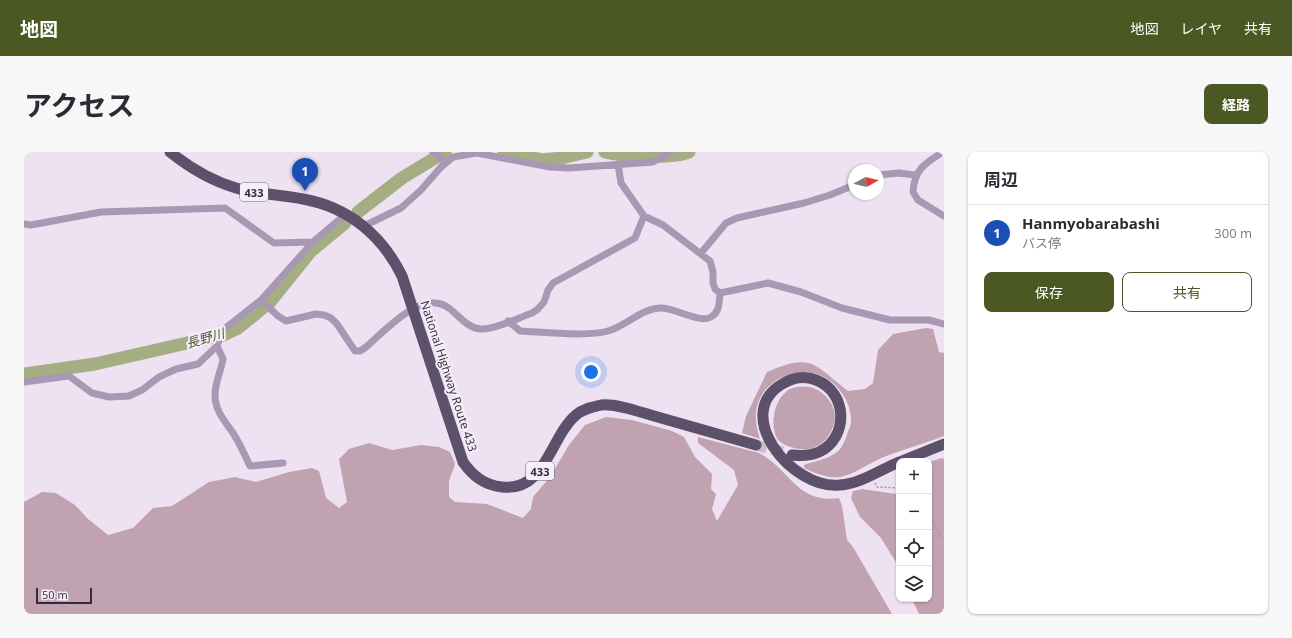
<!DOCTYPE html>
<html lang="ja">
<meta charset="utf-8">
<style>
:root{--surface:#fff;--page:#f7f7f7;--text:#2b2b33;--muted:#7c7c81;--line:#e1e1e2;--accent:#4c5823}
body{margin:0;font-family:"Open Sans","Noto Sans JP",sans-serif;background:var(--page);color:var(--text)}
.controls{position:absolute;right:12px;bottom:12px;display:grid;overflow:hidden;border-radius:8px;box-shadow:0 1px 3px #0004}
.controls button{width:36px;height:36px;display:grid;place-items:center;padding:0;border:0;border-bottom:1px solid var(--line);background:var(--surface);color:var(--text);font:20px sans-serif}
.compass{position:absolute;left:824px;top:12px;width:36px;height:36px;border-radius:50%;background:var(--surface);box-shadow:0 1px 3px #0004;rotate:82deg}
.scale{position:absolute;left:12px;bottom:10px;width:56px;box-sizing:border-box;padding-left:4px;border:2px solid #322b39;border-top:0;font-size:11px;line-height:14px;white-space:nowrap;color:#322b39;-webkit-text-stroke:3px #f6eefa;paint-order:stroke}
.you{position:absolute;left:567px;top:220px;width:14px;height:14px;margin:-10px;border:3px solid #fff;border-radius:50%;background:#1a73e8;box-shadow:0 0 0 6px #1a73e833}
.badge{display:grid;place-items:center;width:26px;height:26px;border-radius:50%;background:var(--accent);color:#fff;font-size:13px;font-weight:700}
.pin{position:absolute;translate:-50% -33px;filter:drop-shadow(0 1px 2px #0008)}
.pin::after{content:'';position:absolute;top:21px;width:14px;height:12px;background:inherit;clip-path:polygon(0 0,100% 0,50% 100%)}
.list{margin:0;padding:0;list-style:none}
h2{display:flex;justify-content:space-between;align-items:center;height:52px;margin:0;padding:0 16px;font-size:17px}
h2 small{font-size:13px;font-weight:400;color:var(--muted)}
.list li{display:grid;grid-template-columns:26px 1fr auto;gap:12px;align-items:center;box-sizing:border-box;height:56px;padding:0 16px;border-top:1px solid var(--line)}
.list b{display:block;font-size:15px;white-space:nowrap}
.list p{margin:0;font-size:13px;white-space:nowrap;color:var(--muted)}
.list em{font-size:13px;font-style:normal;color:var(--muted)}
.actions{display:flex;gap:8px;padding:12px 16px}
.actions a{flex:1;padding:9px 0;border:1px solid var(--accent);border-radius:8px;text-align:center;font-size:14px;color:var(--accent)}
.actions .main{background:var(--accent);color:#fff}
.icon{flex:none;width:22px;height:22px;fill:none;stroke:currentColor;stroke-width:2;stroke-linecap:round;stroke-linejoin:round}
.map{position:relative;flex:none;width:920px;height:462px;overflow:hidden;border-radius:8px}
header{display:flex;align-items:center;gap:24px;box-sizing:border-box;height:56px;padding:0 20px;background:var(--accent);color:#fff}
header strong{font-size:19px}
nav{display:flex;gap:22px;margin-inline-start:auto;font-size:14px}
.intro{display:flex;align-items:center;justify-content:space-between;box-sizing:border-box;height:96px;padding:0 24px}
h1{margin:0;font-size:28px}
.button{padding:10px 18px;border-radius:8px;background:var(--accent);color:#fff;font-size:14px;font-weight:700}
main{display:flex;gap:24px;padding:0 24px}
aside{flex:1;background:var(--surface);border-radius:8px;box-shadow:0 1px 3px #0004}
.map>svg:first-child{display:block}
.green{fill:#c1a2b1}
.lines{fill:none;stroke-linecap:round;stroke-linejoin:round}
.river{stroke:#a5ae82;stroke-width:13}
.trunk-tunnel{stroke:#c8bdcd;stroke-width:11;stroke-dasharray:11 5.5;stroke-linecap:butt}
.path{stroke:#a291ae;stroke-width:1.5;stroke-dasharray:2 2;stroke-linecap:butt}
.minor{stroke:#a898b3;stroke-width:7}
.trunk{stroke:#5d506a;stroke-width:11}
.labels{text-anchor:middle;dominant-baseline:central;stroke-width:4;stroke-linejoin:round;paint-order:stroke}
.shield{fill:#f6eefa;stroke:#6d6673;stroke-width:1}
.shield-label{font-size:11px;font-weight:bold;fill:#322b39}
.street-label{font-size:12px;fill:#322b39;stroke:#f6eefa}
.water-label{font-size:13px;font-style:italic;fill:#4c5823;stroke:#f6eefa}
</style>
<header>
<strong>地図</strong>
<nav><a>地図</a><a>レイヤ</a><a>共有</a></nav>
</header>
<div class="intro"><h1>アクセス</h1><a class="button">経路</a></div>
<main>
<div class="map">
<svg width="920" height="462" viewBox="0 0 920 462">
<rect width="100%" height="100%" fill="#ede1f2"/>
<path class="green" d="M902,176L909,177L915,200L920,201V284C899,292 876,298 855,307C823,323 817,334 780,316V313C791,309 805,307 814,299C818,296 821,288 823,283C824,279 827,274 827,269C828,254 817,236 805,228C781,211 743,224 734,251C730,262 732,275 736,287L718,281L722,264L743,220C789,200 790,213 824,239L841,237L849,231L854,198L869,182Z
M773,235C777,235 782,234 785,235C801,238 815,256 810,272C804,292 787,302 767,295C763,294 757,291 754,288C745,275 750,249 762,240C764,237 769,236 773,235Z
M582,265L608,268L648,279L660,285L671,305L688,322L687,337L692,342L688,357L693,369L714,333L710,318L674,291V285L735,301C766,317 773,352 815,346L818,354L823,388L829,395L868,462H0V350L18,340L32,341L51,353L64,367L84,383L109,376L129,356L148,354L185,330L211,325L232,330L265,320L288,316L295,319L302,346L315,356L323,350L315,307L325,297L345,291L368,298L397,293L415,295L426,300L431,312L425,329V345L431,350L463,352L499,366L507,357L509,345L526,325L545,293L561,273Z
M918,306L920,307V462H895L888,447H905V313L908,309Z
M838,337L872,342L875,345V415L857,386L836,365L827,346L829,339Z"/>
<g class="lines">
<path class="river" d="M480,0L519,8L537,6L563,0
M581,0C598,4 649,7 665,0
M334,60L378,26L421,0
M0,222L71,212L172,189L199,183L214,176L246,150L287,99L321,71"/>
<path class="trunk-tunnel" d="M732,293L759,300"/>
<path class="path" d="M851,331L853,335L875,336
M905,360L917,386L920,387"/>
<path class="minor" d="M409,0L421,10
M919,0C901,11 890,18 889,40L894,48L920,64
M594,12L597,31L620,64L639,73L686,109L689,120V131L691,137L696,141L744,131L777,140L818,156L866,168H905L920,172
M854,23L875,21L891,23
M0,72L7,73L77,60L201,56L250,91L289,90L322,62
M340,74L377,56L397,38L417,15L429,5L453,1L526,15L545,16L629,10L647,0
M677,101L702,71L713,66L780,51L806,43L830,33
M237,148L254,164L262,169L292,162L300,163L307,166L313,172L331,199H336L342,195C362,178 399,135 426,157C435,164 444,176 456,177C470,178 494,166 508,161L514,157L520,150L524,138L529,131L611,86L620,64
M484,169L496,179C519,180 564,185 584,179C602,174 618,156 637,156C651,156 677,172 687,165C696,160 695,150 696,141
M193,194L199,207C197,219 191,230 191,243C191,259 201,269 209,281C216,292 221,303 226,314L259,311
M0,230L45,224L68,241L85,245L105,244L118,238L135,225L152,217L174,212L193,194L199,178L237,148L289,90"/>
<path class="trunk" d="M146,0C166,16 188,29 212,36C234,42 257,43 279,47C324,55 358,83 378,124L439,310C449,324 460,333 478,335C522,340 526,285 552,263C559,257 568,255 577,253C591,251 616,260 630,264C664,274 698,283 732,293
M768,303C777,304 786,304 795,300C825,286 824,240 792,228C782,224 770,225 760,231C706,260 767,338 816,333C836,332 856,318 875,310
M878,309L920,292"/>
</g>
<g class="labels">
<g class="shield">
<rect x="216" y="31" width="28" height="18" rx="3"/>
<rect x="502" y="310" width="28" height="18" rx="3"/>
</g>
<g class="shield-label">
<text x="230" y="40">433</text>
<text x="516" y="319">433</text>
</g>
<g class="street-label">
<text transform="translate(425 224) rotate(72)">National Highway Route 433</text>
</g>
<g class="water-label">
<text transform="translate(181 186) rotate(-16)">長野川</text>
</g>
</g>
</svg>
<div class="controls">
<button>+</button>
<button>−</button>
<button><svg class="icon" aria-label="locate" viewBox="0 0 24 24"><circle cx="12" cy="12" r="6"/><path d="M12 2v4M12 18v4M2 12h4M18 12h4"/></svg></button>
<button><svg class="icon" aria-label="layers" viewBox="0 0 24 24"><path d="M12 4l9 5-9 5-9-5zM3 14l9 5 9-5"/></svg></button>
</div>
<svg class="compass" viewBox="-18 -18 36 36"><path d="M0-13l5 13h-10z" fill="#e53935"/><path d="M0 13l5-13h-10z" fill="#7c7c81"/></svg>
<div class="scale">50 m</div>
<div class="you"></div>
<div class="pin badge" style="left:281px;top:39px;background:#1a4fb4">1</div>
</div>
<aside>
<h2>周辺<small></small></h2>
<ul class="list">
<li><span class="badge" style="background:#1a4fb4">1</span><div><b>Hanmyobarabashi</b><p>バス停</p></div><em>300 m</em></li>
</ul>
<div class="actions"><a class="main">保存</a><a>共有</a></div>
</aside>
</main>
